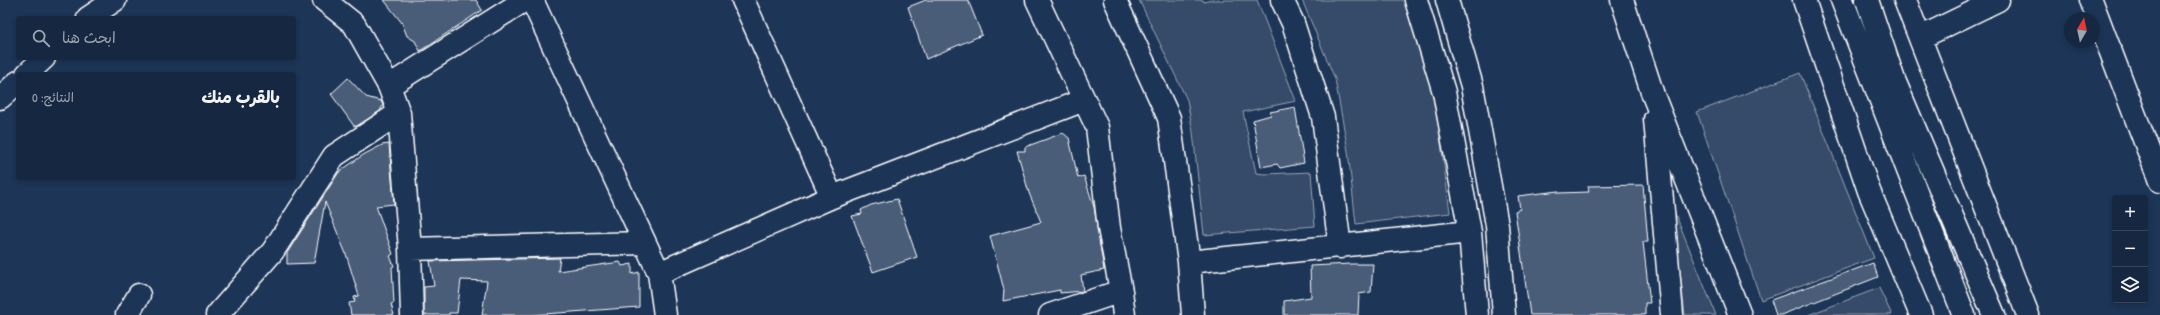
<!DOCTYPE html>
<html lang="ar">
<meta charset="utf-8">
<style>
:root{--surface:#162841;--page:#23344c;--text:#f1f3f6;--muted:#9ea6b1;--line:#35445a}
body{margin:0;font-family:"Patrick Hand","Playpen Sans Arabic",sans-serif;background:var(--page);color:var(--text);direction:rtl}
.controls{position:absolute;right:12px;bottom:12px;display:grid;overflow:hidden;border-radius:4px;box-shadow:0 2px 6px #0003}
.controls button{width:36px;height:36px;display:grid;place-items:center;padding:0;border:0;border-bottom:1px solid var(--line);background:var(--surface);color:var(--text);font:20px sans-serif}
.compass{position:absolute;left:2064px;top:12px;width:36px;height:36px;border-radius:50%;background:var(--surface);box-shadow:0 2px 6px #0003;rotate:9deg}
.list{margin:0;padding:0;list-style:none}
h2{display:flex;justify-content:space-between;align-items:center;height:52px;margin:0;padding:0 16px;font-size:17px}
h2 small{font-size:13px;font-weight:400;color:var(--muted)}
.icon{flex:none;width:22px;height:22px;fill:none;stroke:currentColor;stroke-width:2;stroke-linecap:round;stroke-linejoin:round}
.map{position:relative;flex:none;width:2160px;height:315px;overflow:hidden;direction:ltr}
.search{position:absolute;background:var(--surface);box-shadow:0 2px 6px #0003;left:16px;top:16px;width:280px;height:44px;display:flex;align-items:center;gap:10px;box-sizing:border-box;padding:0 14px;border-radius:4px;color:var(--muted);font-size:15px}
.panel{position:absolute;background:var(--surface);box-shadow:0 2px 6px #0003;left:16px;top:72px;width:280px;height:108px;border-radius:4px;direction:rtl}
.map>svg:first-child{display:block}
.green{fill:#364b69;stroke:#9aa5b4}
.building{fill:#4a5d79;stroke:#fff}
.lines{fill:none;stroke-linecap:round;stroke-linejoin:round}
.minor-casing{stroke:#fff;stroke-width:25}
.major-casing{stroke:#fff;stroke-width:25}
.minor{stroke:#1d3557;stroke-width:22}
.major{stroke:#1d3557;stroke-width:22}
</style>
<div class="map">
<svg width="2160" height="315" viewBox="0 0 2160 315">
<rect width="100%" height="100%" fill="#1d3557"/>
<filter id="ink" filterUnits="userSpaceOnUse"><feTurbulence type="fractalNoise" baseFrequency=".025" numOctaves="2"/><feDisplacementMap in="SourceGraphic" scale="8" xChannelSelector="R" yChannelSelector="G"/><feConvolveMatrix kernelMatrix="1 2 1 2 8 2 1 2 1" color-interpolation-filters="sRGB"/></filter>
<g filter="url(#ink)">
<path class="green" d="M1139,0H1203L1204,2L1211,0H1257L1296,101L1243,112L1256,173L1265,174L1311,172L1315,226L1204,235L1193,132L1187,100Z
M1302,0H1405C1433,67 1441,141 1450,213L1356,224L1348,151L1335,79Z
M1800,73L1874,258L1761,300L1697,112Z
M1673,208L1716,315H1685Z
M1879,288L1892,315H1808Z"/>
<path class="building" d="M384,0H476L482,10L420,51L415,41L407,36L402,23Z
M926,0H968L982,35L926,59L908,7Z
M348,78L366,97L381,101L383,105L380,111L357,126H354L331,94Z
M1295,107L1304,163L1280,168L1277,164L1261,167L1253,120L1271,115L1270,112Z
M1063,133L1069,138L1078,178L1084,176L1094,207L1104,270L1081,275L1083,291L1060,293V290L1003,301L1004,290L990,236L1041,222L1029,193L1017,151H1025V147Z
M389,144L394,204L376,206L393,254L390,256L394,266L392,267L394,303L391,304L394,315H351L349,303L355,302L354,297L359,296L346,254L325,202L314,263L287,264V253L339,172L363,155L382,145Z
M1643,185L1648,242H1643L1650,303H1645V315H1530L1515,211L1520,209L1518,196L1558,191V193L1589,192L1588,186Z
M897,199L917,257L873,272L852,216L862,214L861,210L871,205Z
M560,258L558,271L620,262L622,266L632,264V274L639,272V307L531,315H482L487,281L461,280L457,313H449V315H424V287L434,286L430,261Z
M1873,263L1878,277L1781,315H1776L1771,300Z
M1351,264H1373L1371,292L1359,294L1358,315H1284V301L1311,297L1310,266Z"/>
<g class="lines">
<g class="minor-casing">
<path id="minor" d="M324,0L354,24L389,86L399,113L410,249L412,315
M532,0L659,273L665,315
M743,0L832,197
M1037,0L1097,127L1109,228L1121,291L1124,315
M1115,0L1169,118L1189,262L1193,315
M1282,0L1293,23L1323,117L1340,247
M1416,0L1444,92L1470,232L1477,315
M1447,0L1472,86L1497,225L1504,315
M1622,0L1653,95L1740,315
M1804,0L1869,191L1921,315
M1905,0L2028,315
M2091,0L2160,181
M88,18L115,0
M1920,38L1998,0
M27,74L44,58
M389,86L525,0
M0,98L18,82
M1655,119L1672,315
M410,249L645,243
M1189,262L1470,232
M659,273L832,197L1084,100
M127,315L139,295
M217,315L273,251L334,156L399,113
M1050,315L1121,291"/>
</g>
<g class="major-casing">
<path id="major" d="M1842,0L1964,315
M1867,0L1894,80L1994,315"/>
</g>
<use href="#minor" class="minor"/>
<use href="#major" class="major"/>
</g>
</g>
</svg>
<div class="controls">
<button>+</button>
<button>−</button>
<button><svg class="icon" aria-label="layers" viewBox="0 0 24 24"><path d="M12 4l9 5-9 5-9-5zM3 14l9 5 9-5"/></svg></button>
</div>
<svg class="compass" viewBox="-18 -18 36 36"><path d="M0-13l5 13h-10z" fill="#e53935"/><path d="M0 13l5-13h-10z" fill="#9ea6b1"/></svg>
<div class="search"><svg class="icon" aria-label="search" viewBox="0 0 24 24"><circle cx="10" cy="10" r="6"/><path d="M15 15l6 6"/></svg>ابحث هنا</div>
<section class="panel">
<h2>بالقرب منك<small>النتائج: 0</small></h2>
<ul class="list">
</ul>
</section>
</div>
